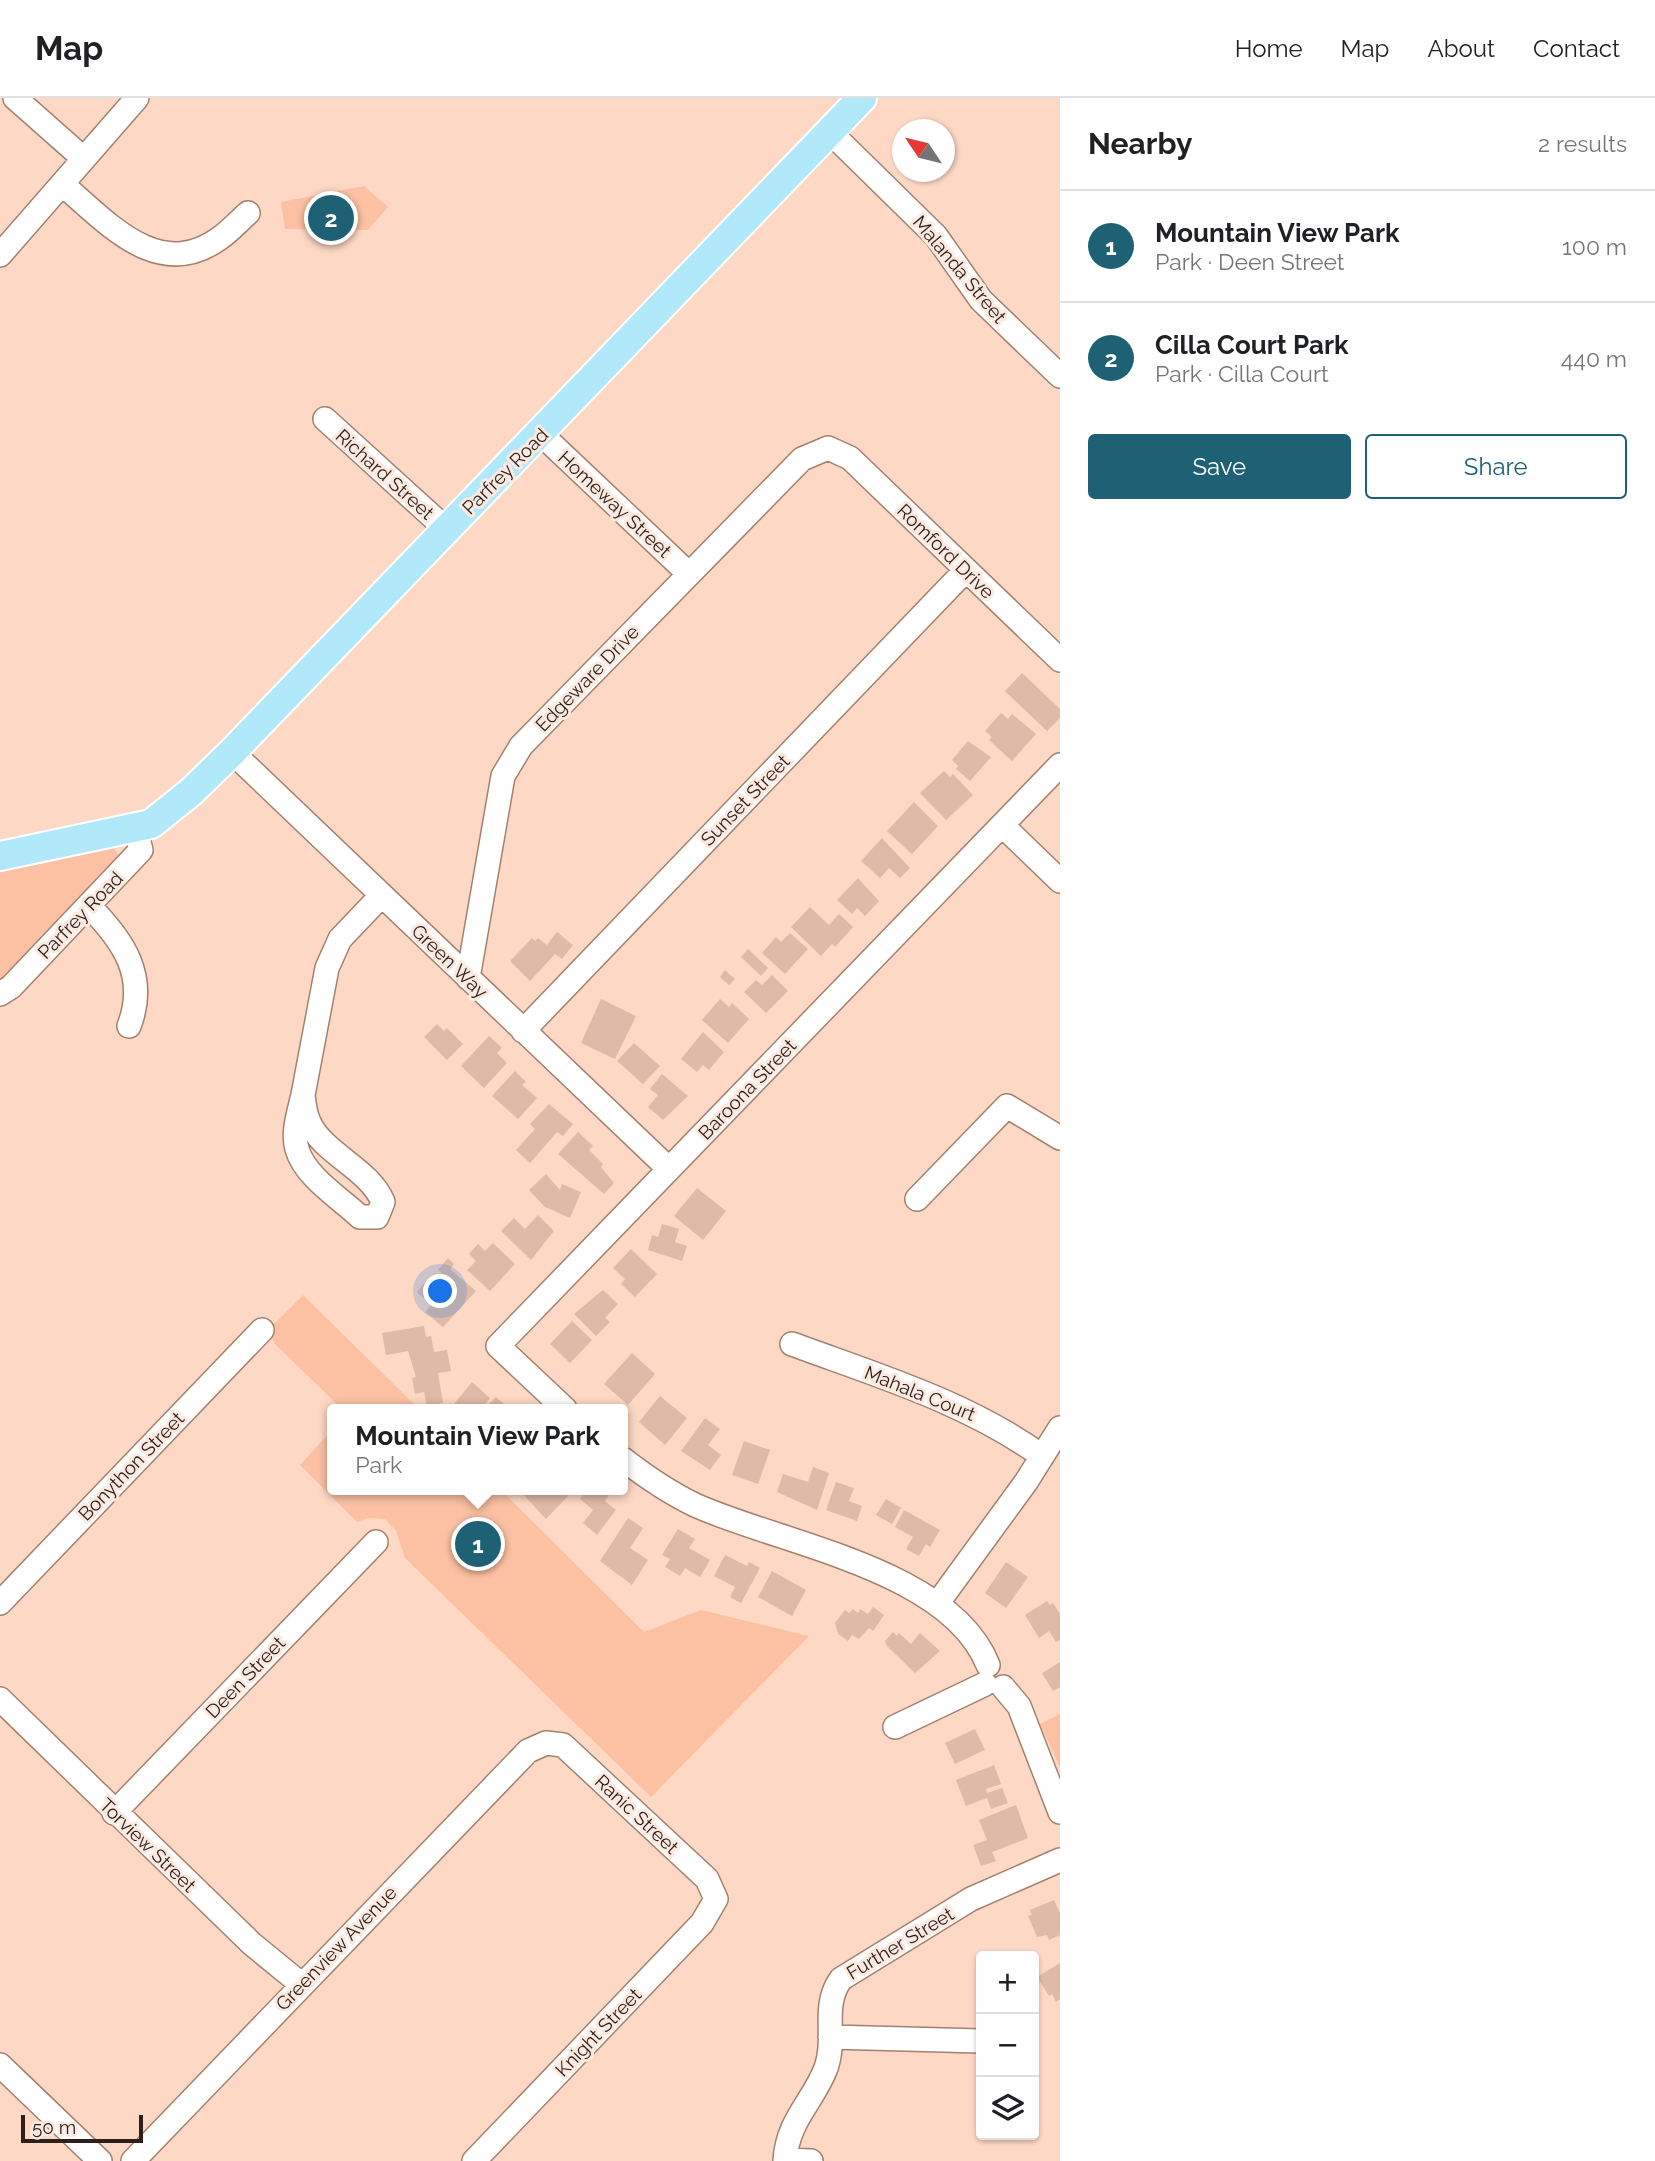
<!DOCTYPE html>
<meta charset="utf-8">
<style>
:root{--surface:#fff;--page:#f2f2f2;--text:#202124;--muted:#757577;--line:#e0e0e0;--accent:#1e6174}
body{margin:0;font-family:Raleway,sans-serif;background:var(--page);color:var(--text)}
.controls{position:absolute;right:21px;bottom:21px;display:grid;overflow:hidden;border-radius:7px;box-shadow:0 2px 5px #0004}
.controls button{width:63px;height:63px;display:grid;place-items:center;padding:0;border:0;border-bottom:2px solid var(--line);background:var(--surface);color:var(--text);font:35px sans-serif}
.compass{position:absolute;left:892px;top:21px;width:63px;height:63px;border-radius:50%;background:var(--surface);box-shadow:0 2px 5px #0004;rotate:305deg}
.scale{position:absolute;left:21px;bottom:18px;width:122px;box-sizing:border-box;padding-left:7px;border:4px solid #2d1f19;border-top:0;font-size:19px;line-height:24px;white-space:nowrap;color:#2d1f19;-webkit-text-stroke:5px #faeae2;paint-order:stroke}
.you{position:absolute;left:441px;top:1194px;width:24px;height:24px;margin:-18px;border:5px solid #fff;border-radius:50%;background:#1a73e8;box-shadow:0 0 0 10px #1a73e833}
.badge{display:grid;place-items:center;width:46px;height:46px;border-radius:50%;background:var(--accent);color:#fff;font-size:23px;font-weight:700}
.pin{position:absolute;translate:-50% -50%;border:4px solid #fff;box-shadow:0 2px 7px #0006}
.popup{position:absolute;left:327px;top:1306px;width:301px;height:91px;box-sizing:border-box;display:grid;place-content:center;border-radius:7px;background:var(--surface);filter:drop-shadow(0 2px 5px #0005);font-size:23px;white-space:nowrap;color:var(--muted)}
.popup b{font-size:26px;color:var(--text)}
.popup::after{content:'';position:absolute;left:50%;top:100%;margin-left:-14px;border:14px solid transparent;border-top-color:var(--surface)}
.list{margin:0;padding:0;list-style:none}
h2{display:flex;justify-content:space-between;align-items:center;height:91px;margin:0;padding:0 28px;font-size:30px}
h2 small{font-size:23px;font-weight:400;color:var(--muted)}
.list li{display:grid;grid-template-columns:46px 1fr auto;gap:21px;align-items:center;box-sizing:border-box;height:112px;padding:0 28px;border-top:2px solid var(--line)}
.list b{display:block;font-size:26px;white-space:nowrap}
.list p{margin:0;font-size:23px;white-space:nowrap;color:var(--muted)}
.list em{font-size:23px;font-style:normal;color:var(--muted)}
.actions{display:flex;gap:14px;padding:21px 28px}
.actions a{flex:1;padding:16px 0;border:2px solid var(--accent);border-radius:7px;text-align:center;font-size:24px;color:var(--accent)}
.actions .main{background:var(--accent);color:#fff}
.icon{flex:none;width:38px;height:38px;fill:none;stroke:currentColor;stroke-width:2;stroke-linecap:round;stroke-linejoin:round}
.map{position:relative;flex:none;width:1060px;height:2063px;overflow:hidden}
header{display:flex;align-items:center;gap:42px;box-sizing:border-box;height:98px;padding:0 35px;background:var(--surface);border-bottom:2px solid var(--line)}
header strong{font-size:33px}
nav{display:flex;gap:38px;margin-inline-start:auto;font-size:24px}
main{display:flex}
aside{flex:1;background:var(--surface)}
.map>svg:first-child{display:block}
.green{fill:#fcc1a3}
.building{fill:#dfbaa8}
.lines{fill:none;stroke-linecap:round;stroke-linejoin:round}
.minor-casing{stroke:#a38170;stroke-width:26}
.major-casing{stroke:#fff;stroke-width:32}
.minor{stroke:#fff;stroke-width:23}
.major{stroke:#b1e9fb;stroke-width:28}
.labels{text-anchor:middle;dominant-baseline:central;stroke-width:6;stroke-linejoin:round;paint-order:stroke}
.street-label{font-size:19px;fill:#2d1f19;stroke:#faeae2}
</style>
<header>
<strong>Map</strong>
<nav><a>Home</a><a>Map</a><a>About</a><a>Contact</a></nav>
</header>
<main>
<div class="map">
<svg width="1060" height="2063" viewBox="0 0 1060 2063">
<rect width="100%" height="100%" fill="#fdd8c5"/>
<path class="green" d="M364,88L388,109L368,132L285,131L281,104Z
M114,750L118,756L116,763L0,882V774Z
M303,1197L419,1311H342L274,1245L269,1231Z
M333,1331V1392H501L644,1534L701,1512L809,1538L651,1699L405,1460L396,1433L385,1421L369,1420L357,1424L300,1367Z
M1060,1616V1669L1040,1626Z"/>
<path class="building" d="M1022,575L1060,611V620L1047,633L1005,593Z
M1001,615L1008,621L1012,616L1036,636L1012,663L989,642L992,639L985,633Z
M968,643L991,659L970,683L956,671L958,668L952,662Z
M944,673L950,679L953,676L973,697L946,722L920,695Z
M914,704L938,728L912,756L887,733Z
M882,740L910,770L900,780L889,770L880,780L861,763Z
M858,780L879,803L865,818L857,810L852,816L837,802Z
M810,809L829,827L839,816L853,829L835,849L832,846L821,858L791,829Z
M557,834L573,847L562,861L555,856L530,883L510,863L532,840L535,843L538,840L547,847Z
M790,835L808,851L785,876L762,855L776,839L781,844Z
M748,851L768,870L761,878L741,859Z
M725,872L735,881L729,887L720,879Z
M772,877L788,893L766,915L744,894L756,882L762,887Z
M601,901L636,918L615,961L581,945Z
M720,901L729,909L732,905L749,921L728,945L702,922Z
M437,926L444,933L447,930L463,946L447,962L424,939Z
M703,934L724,954L709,972L703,967L697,974L681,961Z
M489,938L502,950L497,955L507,965L484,990L461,968Z
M634,945L660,968L643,986L617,963Z
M515,973L526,984L522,987L537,1000L518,1021L492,998Z
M662,976L688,998L663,1022L648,1009L658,997L650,991Z
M549,1006L573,1026L563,1038L557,1034L530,1065L516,1052L535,1031L530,1026Z
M578,1034L593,1048L589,1052L603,1066L601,1069L614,1085L604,1096L558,1056Z
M546,1076L560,1092L562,1086L581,1094L570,1120L545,1109L529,1092Z
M697,1090L726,1113L703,1142L674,1118Z
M538,1117L554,1133L531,1162L501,1133L514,1120L525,1131Z
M662,1126L679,1131L675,1144L687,1148L682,1163L648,1152L652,1137L658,1139Z
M493,1145L515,1166L490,1193L467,1172L476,1163L469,1156L478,1146L485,1153Z
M631,1151L657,1176L635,1199L621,1186L625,1181L613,1170Z
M448,1160L454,1166L450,1171L476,1193L443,1229L425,1214L431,1207L417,1194L426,1183L432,1188L442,1175L438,1172Z
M603,1192L618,1206L605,1220L610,1224L596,1238L574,1216Z
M572,1223L592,1242L570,1265L550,1246Z
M424,1228L426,1239L431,1238L434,1254L447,1252L451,1273L438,1275L443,1305L427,1308L424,1294L415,1296L412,1280L416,1279L408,1253L386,1257L382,1235Z
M632,1255L655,1276L628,1307L604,1286Z
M472,1284L490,1300L484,1308L487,1311H450Z
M660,1298L687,1320L665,1347L639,1324Z
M496,1299L510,1311H491L487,1308Z
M705,1320L720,1331L708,1347L721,1357L710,1372L681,1353Z
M744,1343L770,1352L758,1386L732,1377Z
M813,1369L829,1375L817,1412L777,1394L783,1376L808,1384Z
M836,1384L854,1390L849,1403L862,1408L857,1423L826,1412Z
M519,1392H562L568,1398L546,1421Z
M587,1392H608L611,1394L605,1403L616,1412L597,1437L583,1425L593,1412L580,1401Z
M886,1401L901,1410L892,1426L876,1417Z
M904,1412L940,1432L930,1449L926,1446L919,1458L906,1451L913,1439L895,1429Z
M628,1420L643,1430L630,1450L648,1462L632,1487L600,1463Z
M678,1431L695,1441L689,1450L710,1462L700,1479L685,1470L680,1478L665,1469L670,1461L662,1457Z
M725,1457L747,1468L749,1464L760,1470L741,1505L730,1499L735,1489L714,1478Z
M1006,1464L1028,1479L1006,1510L985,1495Z
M772,1473L806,1492L792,1518L758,1499Z
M1047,1503L1050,1507L1053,1505L1060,1516V1542L1056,1544L1049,1533L1039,1540L1025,1517Z
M873,1509L884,1517L873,1533L869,1530L859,1541L852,1537L848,1543L838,1536L835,1525L845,1512L849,1515L853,1511L858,1515L860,1511L868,1516Z
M893,1534L897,1538L899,1535L911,1546L920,1535L940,1553L915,1575L887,1548L885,1543Z
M1060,1564V1589L1053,1593L1042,1575Z
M975,1631L985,1652L955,1666L945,1645Z
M994,1667L1001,1686L986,1691L987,1695L1002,1690L1008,1705L991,1711L987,1700L966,1708L956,1682Z
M1016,1707L1028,1740L992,1754L996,1763L981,1768L973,1747L987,1742L979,1722Z
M1054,1802L1060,1815V1837L1049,1842L1047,1837L1037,1839L1028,1818L1032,1817L1030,1812Z
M1060,1865V1901L1056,1904L1052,1896L1049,1898L1037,1879Z"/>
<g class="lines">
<g class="minor-casing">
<path id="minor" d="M15,0L84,61
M830,34L936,138L981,202L1060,278
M62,86C107,124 158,185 220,140C230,133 239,123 248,115
M0,157L137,0
M325,321L446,431
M541,336L689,476
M232,654L669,1071
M1002,727L1060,783
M89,808C124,843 148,879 129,928
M468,880L503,678L521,648L802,361L828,350L850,360L1060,562
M0,896L11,889L141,752L135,729
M523,933L966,472
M303,997C304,1005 305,1016 309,1024C323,1056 369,1070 383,1104L377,1119H360C340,1100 305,1079 297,1051C292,1035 299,1014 303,997Z
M303,997L327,870L340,841L381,798
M917,1101L1007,1008L1060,1040
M792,1246C879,1278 966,1304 1042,1358
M565,1311L498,1248L1060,667
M623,1361C645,1378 670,1395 695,1407C781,1446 950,1471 988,1567
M0,1505L262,1232
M937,1506L1026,1384L1060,1330
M1003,1589L1019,1608L1060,1714
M0,1601L252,1846L301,1886
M895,1629L985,1586
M114,1715L376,1444
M830,1939L981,1943
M0,1967L100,2063
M785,2062L811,2063
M133,2063L528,1653L546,1645L563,1647L707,1781L716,1801L702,1825L474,2063
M785,2063C787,2023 813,2004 826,1970C837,1939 821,1908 841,1881L971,1801L1060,1762"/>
</g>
<g class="major-casing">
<path id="major" d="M0,758L151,726L191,694L232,654L862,0"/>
</g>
<use href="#minor" class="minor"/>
<use href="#major" class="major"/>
</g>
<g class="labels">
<g class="street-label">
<text transform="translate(960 171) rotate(50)">Malanda Street</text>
<text transform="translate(505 373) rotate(-45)">Parfrey Road</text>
<text transform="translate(385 376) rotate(42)">Richard Street</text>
<text transform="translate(615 406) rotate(43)">Homeway Street</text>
<text transform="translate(946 453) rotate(44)">Romford Drive</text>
<text transform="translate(587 580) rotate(-46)">Edgeware Drive</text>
<text transform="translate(745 702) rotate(-46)">Sunset Street</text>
<text transform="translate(80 817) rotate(-46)">Parfrey Road</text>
<text transform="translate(450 863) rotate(44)">Green Way</text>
<text transform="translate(747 991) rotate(-46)">Baroona Street</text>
<text transform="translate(920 1295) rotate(22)">Mahala Court</text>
<text transform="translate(131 1368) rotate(-46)">Bonython Street</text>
<text transform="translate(245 1579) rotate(-46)">Deen Street</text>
<text transform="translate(637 1716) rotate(43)">Ranic Street</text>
<text transform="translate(148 1747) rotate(44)">Torview Street</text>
<text transform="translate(900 1845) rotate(-31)">Further Street</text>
<text transform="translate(336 1850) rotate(-46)">Greenview Avenue</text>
<text transform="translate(598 1934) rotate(-46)">Knight Street</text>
</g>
</g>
</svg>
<div class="controls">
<button>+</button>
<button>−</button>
<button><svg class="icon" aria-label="layers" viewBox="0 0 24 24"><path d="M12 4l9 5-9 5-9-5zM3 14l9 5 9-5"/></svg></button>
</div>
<svg class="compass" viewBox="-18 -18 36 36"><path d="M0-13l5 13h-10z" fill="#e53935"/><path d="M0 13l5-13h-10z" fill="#757577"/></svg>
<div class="scale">50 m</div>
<div class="you"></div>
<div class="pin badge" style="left:478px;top:1446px">1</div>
<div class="popup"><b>Mountain View Park</b>Park</div>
<div class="pin badge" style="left:331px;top:120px">2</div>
</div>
<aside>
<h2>Nearby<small>2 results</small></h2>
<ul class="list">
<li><span class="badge">1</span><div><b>Mountain View Park</b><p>Park · Deen Street</p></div><em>100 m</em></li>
<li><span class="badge">2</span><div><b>Cilla Court Park</b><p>Park · Cilla Court</p></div><em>440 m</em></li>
</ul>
<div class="actions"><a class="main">Save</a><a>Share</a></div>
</aside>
</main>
